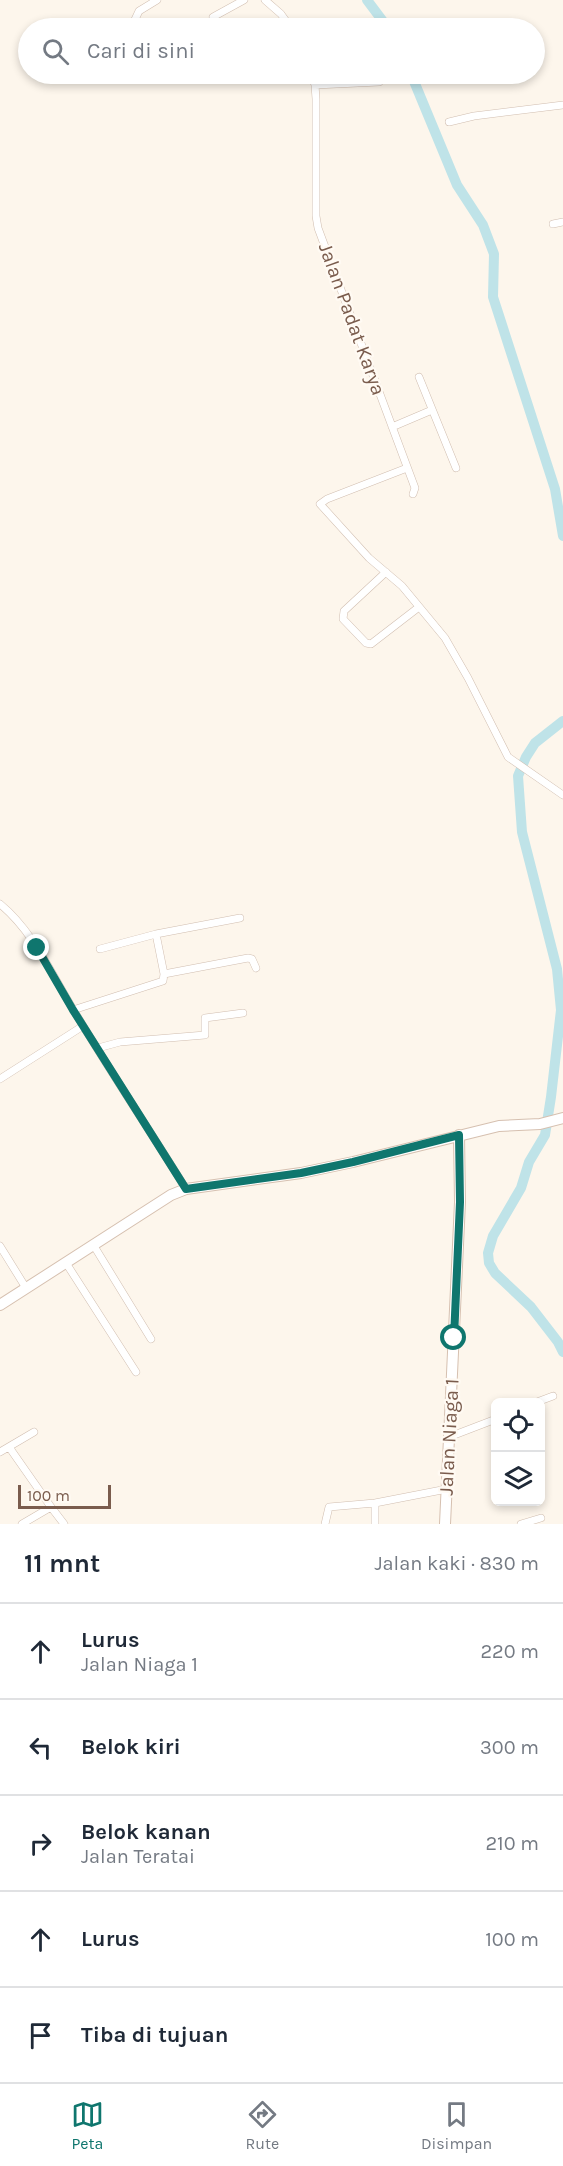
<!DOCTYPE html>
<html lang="id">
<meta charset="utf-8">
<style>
:root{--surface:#fff;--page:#f2f2f3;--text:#1f2937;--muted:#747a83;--line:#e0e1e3;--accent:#0f766e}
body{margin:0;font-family:Karla,sans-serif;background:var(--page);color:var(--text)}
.controls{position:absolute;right:18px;bottom:18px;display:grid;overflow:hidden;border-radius:9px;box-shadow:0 3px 9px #0003}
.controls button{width:54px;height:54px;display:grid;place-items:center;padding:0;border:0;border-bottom:2px solid var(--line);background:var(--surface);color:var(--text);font:30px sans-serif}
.scale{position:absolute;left:18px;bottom:15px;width:93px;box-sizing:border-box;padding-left:6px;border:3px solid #7a5c4d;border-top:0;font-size:16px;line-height:21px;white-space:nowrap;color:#7a5c4d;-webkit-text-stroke:4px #fffaf3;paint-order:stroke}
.stop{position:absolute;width:18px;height:18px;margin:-14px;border:4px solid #0f766e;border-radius:50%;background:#fff}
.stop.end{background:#0f766e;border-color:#fff;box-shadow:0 2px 6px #0008}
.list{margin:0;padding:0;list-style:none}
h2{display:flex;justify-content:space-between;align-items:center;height:78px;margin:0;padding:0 24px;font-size:26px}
h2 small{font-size:20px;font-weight:400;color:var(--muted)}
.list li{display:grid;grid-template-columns:39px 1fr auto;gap:18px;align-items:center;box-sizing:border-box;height:96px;padding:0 24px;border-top:2px solid var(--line)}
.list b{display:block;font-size:22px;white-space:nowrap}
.list p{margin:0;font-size:20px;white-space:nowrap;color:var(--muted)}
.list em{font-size:20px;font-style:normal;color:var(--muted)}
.icon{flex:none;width:33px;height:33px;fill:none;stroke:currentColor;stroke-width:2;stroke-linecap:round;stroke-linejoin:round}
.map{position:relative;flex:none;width:563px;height:1524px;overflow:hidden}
.search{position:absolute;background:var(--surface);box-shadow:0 3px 9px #0003;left:18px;right:18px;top:18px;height:66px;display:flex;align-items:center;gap:15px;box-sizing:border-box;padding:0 21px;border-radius:33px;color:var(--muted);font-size:22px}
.sheet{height:558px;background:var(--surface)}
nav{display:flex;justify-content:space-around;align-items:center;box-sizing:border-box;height:84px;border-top:2px solid var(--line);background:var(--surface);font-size:16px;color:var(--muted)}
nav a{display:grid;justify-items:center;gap:3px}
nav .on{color:var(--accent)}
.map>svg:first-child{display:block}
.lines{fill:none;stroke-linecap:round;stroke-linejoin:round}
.river{stroke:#bfe3e8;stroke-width:10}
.street-casing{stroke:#d1beb0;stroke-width:8}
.secondary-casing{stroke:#d6c0b0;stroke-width:12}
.street{stroke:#fff;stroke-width:7}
.secondary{stroke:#fff;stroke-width:10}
.route{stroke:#0f766e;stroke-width:8}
.labels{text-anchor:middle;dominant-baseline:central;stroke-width:4.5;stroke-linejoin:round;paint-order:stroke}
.street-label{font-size:20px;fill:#7a5c4d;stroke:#fffaf3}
</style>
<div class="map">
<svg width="563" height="1524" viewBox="0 0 563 1524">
<rect width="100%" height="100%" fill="#fdf6ec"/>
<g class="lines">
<path class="river" d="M367,0L388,28
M411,74L457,185L483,225L494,254L493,297L555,489L563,536
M563,721L535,743L526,757L518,776L522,832L557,969L561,1010L551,1097L545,1135L529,1162L521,1188L493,1236L488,1253L489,1263L495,1273L531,1307L558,1342L563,1352"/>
<g class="street-casing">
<path id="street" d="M265,0L281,14L291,28
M213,17L244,0
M131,28L139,11L157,0
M311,74L315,85L316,99V216L318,228L415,488L413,494
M315,85L379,82
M449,122L474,116L563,105
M553,224L563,222
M419,377L456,468
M392,427L432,410
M407,468L327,499L320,504L369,558L402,586L445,638L468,678L508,757L563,795
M386,572L344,611L343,619L366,643L371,644L419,607
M0,904C33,931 51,973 73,1009C109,1070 149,1129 186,1189
M156,934L240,918
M164,974L248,958L252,959L256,968
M73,1010L163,981L164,974L156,934L100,949
M98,1048L120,1042L205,1035V1018L243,1013
M0,1079L83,1026
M0,1246L26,1288
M94,1246L151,1339
M66,1263L136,1372
M537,1402L553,1396
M449,1437L496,1419
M9,1447L51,1507
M0,1452L34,1432
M22,1524L51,1507L64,1524
M325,1524L329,1507L375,1503
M375,1524V1503L447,1489
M521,1524L541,1518"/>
</g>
<g class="secondary-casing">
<path id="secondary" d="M0,1305L171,1195L186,1189L301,1173L353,1162L499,1126L540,1124L563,1118
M445,1524L460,1202L459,1135"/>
</g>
<use href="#street" class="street"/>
<use href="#secondary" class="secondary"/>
</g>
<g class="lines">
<path class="route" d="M37,948L73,1010L186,1189L301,1173L353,1162L459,1135L460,1202L454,1338"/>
</g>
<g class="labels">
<g class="street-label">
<text transform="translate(352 319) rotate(70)">Jalan Padat Karya</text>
<text transform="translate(449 1437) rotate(-87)">Jalan Niaga 1</text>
</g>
</g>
</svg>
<div class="controls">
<button><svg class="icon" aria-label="locate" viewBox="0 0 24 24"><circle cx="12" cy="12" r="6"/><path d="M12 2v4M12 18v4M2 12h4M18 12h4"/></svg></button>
<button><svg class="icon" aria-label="layers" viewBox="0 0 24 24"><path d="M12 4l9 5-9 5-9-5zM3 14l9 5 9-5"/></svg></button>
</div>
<div class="scale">100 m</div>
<div class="stop" style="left:454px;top:1338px"></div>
<div class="stop end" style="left:37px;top:948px"></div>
<div class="search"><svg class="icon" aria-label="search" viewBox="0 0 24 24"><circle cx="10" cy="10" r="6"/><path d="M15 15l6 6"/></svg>Cari di sini</div>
</div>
<section class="sheet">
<h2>11 mnt<small>Jalan kaki · 830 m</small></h2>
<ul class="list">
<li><svg class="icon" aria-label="ahead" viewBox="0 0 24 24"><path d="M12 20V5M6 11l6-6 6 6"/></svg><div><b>Lurus</b><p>Jalan Niaga 1</p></div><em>220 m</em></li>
<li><svg class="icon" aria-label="left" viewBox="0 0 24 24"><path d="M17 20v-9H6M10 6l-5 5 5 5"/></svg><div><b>Belok kiri</b></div><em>300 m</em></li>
<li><svg class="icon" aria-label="right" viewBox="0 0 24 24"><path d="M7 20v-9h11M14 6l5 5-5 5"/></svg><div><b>Belok kanan</b><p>Jalan Teratai</p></div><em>210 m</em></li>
<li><svg class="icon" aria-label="ahead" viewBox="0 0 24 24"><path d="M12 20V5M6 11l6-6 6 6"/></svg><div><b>Lurus</b></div><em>100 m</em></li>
<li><svg class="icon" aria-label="arrive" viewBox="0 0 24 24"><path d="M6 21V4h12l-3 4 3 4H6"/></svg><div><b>Tiba di tujuan</b></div></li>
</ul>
</section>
<nav>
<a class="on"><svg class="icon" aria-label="map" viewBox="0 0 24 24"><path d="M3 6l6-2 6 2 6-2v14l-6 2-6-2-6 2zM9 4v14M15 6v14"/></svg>Peta</a>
<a><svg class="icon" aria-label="directions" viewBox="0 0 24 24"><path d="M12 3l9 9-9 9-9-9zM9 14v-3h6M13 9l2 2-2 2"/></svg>Rute</a>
<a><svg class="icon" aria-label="saved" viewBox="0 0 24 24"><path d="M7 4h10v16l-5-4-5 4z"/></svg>Disimpan</a>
</nav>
